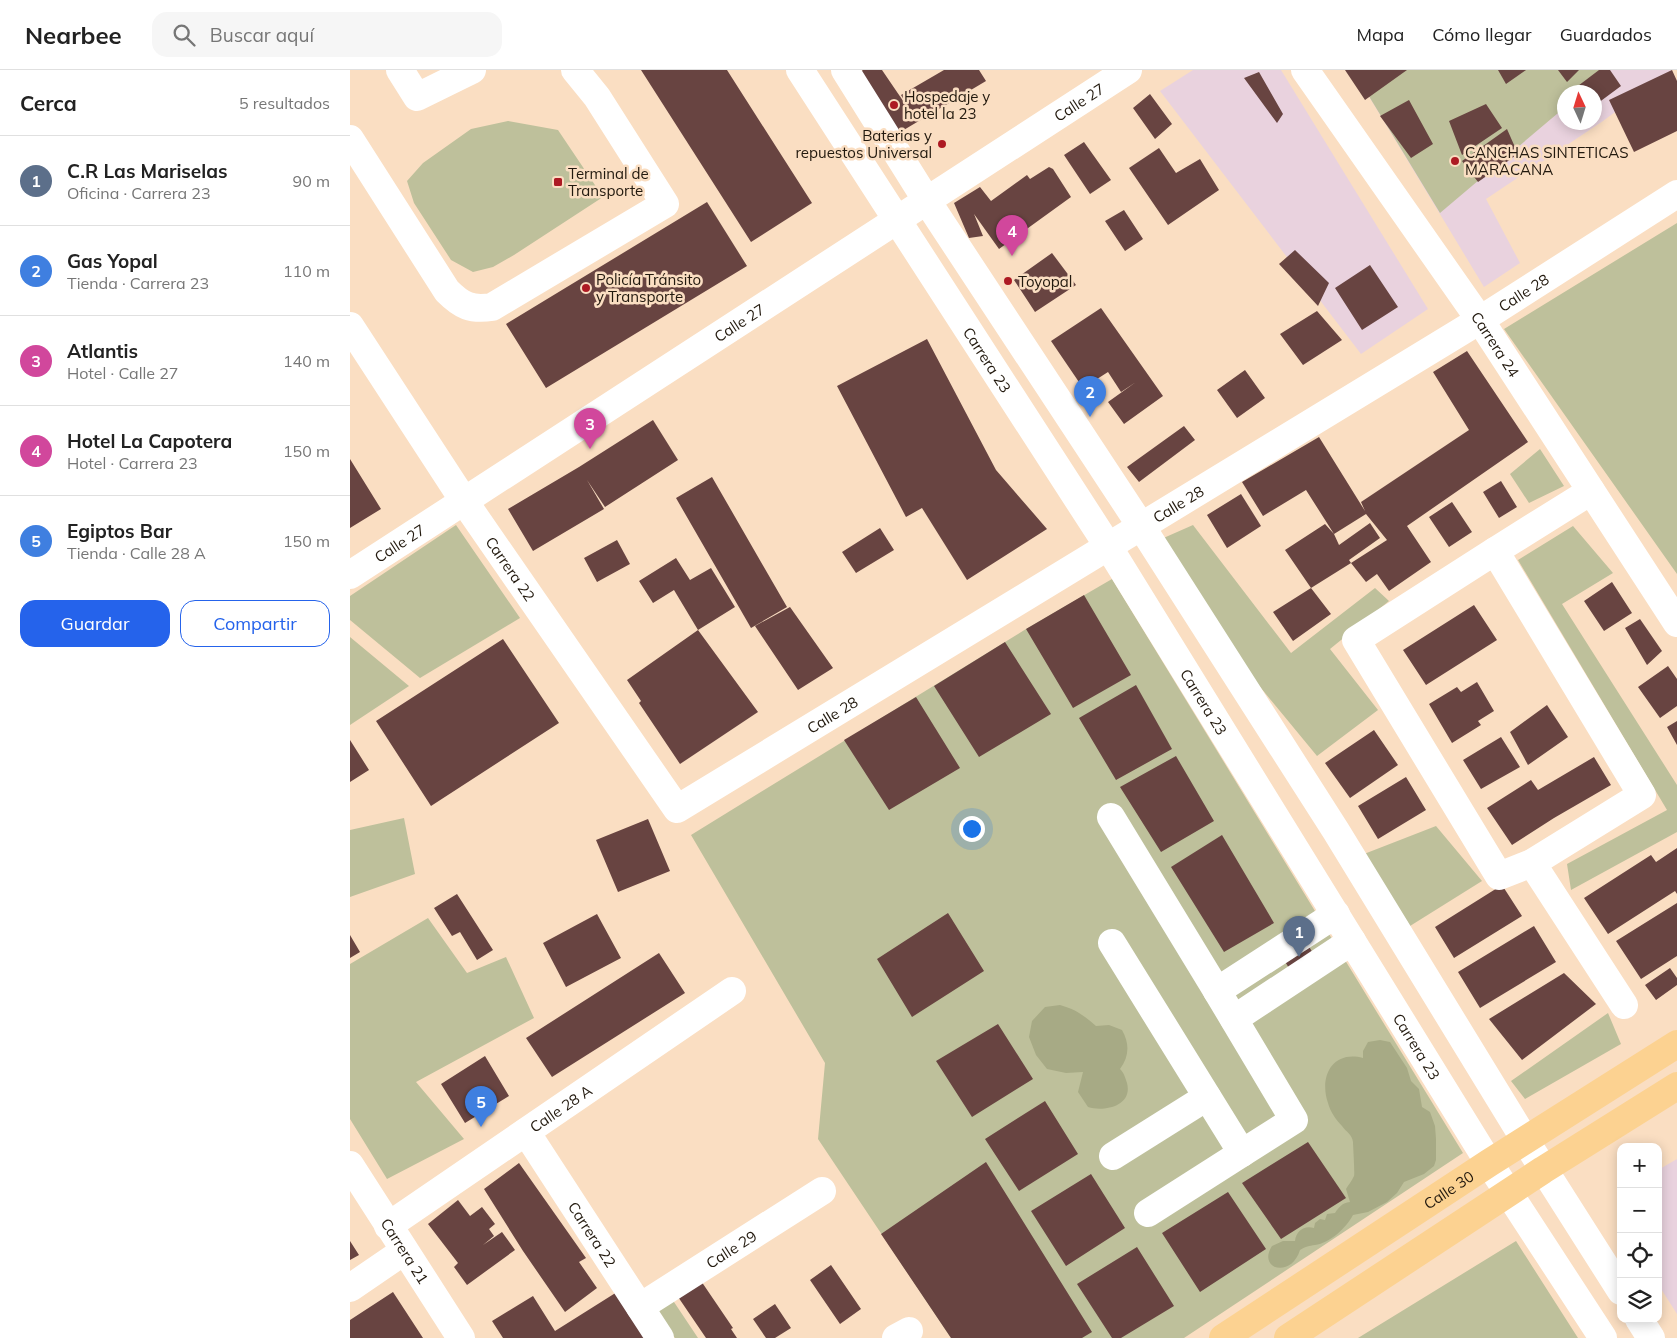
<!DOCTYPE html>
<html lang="es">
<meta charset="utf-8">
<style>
:root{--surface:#fff;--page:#f6f6f6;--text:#222;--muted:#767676;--line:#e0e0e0;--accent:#2563eb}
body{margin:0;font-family:Mulish,sans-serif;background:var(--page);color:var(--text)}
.controls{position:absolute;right:15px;bottom:15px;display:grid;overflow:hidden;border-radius:10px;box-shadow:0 2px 12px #0003}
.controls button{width:45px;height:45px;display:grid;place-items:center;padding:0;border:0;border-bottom:1px solid var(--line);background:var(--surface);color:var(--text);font:25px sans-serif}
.compass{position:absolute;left:1207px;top:15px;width:45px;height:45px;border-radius:50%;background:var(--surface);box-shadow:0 2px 12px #0003;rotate:356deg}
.you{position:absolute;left:621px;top:758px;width:18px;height:18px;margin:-12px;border:4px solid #fff;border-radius:50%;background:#1a73e8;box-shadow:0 0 0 8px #1a73e833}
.badge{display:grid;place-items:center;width:32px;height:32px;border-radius:50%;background:var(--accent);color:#fff;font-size:16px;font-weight:700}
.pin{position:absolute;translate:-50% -41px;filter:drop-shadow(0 1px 2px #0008)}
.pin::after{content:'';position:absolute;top:26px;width:18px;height:15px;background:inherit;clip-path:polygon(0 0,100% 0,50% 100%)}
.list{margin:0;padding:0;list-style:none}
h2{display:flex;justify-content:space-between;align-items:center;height:65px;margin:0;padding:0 20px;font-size:21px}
h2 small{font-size:16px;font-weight:400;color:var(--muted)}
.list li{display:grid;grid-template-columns:32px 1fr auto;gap:15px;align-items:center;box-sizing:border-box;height:90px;padding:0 20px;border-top:1px solid var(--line)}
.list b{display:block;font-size:19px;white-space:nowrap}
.list p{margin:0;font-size:16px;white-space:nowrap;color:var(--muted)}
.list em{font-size:16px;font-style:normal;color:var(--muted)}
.actions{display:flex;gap:10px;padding:15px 20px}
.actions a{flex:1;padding:11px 0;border:1px solid var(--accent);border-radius:15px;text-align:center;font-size:18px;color:var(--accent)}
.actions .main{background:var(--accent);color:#fff}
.icon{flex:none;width:28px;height:28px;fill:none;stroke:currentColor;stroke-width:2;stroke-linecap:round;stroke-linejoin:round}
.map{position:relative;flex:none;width:1327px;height:1268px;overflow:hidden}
header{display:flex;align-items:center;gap:30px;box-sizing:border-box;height:70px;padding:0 25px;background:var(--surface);border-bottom:1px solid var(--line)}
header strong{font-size:24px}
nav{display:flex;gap:28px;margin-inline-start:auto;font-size:18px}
.search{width:350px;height:45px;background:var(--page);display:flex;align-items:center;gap:12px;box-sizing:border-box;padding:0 18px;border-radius:15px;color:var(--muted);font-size:19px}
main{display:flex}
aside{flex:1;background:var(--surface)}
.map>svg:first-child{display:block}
.industrial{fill:#e9d2de;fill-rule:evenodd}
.green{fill:#bec09b}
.forest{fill:#a7aa85}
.building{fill:#684441}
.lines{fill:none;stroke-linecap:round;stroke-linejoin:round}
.minor{stroke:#fff;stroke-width:28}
.major{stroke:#fcd291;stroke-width:28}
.poi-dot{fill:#ad1a23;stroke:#fadec2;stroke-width:2}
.labels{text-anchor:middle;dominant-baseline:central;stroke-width:5;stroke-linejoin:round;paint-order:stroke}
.poi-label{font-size:15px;fill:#22190e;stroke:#fadec2;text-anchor:start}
.street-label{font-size:15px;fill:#22190e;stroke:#fadec2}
</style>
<header>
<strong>Nearbee</strong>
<div class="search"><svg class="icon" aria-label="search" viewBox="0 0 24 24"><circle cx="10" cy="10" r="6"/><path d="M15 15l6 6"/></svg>Buscar aquí</div>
<nav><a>Mapa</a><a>Cómo llegar</a><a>Guardados</a></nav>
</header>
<main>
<aside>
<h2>Cerca<small>5 resultados</small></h2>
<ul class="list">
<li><span class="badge" style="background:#5c6f8a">1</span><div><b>C.R Las Mariselas</b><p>Oficina · Carrera 23</p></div><em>90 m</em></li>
<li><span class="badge" style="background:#3f7fe0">2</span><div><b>Gas Yopal</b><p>Tienda · Carrera 23</p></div><em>110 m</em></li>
<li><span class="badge" style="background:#d1479c">3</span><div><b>Atlantis</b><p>Hotel · Calle 27</p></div><em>140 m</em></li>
<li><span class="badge" style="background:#d1479c">4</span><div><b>Hotel La Capotera</b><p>Hotel · Carrera 23</p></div><em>150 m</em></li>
<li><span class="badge" style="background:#3f7fe0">5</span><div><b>Egiptos Bar</b><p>Tienda · Calle 28 A</p></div><em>150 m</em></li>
</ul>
<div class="actions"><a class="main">Guardar</a><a>Compartir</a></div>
</aside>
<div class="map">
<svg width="1327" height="1268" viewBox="0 0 1327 1268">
<rect width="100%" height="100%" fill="#fadec2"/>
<path class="industrial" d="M843,0H931L1078,239L1011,284L810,21Z
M1003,0H1322L1253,51L1136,129L1170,193L1134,217ZM1214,22H1244V52H1214Z
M1327,1089V1244L1308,1214V1100Z"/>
<path class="green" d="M1003,0H1260L1233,22H1214V38L1090,143Z
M158,51L208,60L253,127L164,185L143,197L123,202L101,190L64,133L57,111L73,93L121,59Z
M1327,153V504L1154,259Z
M1190,379L1214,416L1179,433L1160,404Z
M106,455L170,548L70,608L0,550V526Z
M843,455L941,583L1025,518L1039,531L980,579L1028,640L967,686L892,595L809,470Z
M1223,456L1263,503L1212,534L1327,715V762L1221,820L1217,794L1317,740L1168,490Z
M762,509L1113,1083L834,1268H601L468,1069L475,993L341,765L676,559Z
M0,567L59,616L0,655Z
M54,748L65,804L0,827V760Z
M1086,756L1132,811L1060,856L1014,784Z
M78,848L117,903L156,887L184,948L66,1012L114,1069L37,1109L0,1049V894Z
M1258,943L1271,974L1175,1029L1161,1011Z
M1166,1171L1228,1268H1008Z
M320,1226L348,1268H325L300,1237Z"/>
<path class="forest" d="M710,935C725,939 735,946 746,956L759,955L772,960C780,974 779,987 770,999C774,1003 775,1007 777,1013C783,1036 754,1042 738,1037L728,1022L733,1002L716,1003L697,999L686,985L679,967L682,951L695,937Z
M1030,970L1040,972L1057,998L1061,1011L1069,1019L1072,1037L1080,1042L1085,1056L1086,1069V1090L1084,1096L1074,1104L1054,1112L1047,1123L1037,1132L1018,1142L1003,1145C996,1158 980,1173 965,1175C959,1176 956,1176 950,1180C941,1209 907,1199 922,1176L933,1171H945C946,1161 954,1155 964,1158L965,1153L970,1149L975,1150L977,1144L985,1143C989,1137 992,1133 1000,1132L996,1119C998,1115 1002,1111 1004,1106C1005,1104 1003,1075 1003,1072C1002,1064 996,1062 992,1056C986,1050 980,1041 978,1033C969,1007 982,980 1013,988V981L1018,972Z"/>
<path class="building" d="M291,0H377L462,133L401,172Z
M513,0H532L562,44L551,25L594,0H629L636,11L547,64L507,4Z
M995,0H1057L1015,30Z
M1148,0H1176L1156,14Z
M1208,0H1229L1217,12Z
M1249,0H1260L1271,16L1244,36V22H1220Z
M1322,0L1327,11V61L1284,82L1259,30Z
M909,2L933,44L927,53L894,8Z
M800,24L822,54L805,69L783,38Z
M1059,30L1083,74L1061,88L1030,46Z
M1136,34L1152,58L1112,85L1099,51Z
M1157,59L1168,84L1128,112L1112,91Z
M734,72L761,110L740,124L714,85Z
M809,78L826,103L850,89L869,120L818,155L779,98Z
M699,97L703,99L721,127L649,179L624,144L633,166L619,168L604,133L630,117L641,131L677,105L680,109Z
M357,132L397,196L196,318L156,254Z
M774,140L793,169L775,181L755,151Z
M945,180L979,213L968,236L929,194Z
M702,183L726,215L685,242L664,210Z
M1020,195L1048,237L1012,260L985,218Z
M751,238L813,326L774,354L758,332L786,312L771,322L758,302L733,318L701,271Z
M967,241L992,270L953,295L930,264Z
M577,269L646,400L697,459L617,510L572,438L556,447L487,316Z
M1117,281L1178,372L1057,456L1081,492L1039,521L1027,504L1016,512L1001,493L1037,470L1016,444L984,464L956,420L913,446L892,412L969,367L1015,441L1011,432L1119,360L1083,302Z
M895,300L915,328L887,348L867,320Z
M303,350L328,390L255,437L237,410L254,439L183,481L158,439L229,397Z
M834,356L845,370L789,412L777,397Z
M0,389L31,439L0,458Z
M362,407L437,537L401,558L326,428Z
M1151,411L1167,437L1149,448L1133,422Z
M891,424L911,456L877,478L857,445Z
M1102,432L1122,462L1099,477L1079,447Z
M1020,453L1030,468L999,490L1001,493L961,518L935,480L975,454L984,464L989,475Z
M530,458L544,480L506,503L492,482Z
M267,470L280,494L247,512L234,488Z
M326,488L340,510L361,498L385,537L348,560L408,642L330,694L289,633L291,631L277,610L348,560L324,520L303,533L289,511Z
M1262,512L1282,543L1254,561L1234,531Z
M961,518L981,544L943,571L923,542Z
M734,525L781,605L723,638L676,559Z
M1124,535L1147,570L1076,615L1053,580Z
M440,537L483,598L448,620L405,556Z
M1290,549L1312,581L1297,595L1275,558Z
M153,569L209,653L81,736L26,651Z
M655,572L701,644L629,687L584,616Z
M1318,596L1327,609V636L1310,648L1288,617Z
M1127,612L1144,641L1128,651L1131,655L1102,673L1079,634L1107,617L1111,622Z
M786,615L822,679L766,710L729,648Z
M566,627L610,698L539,740L494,670Z
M1197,635L1218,667L1178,695L1160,662Z
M1327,651V675L1317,657Z
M1024,660L1048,695L1000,728L975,693Z
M1151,667L1170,697L1131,719L1113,690Z
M0,670L19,700L0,712Z
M826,686L864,751L811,782L770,717Z
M1244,687L1261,715L1204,748L1162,775L1137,738L1181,710L1188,720Z
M1056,707L1076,740L1028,769L1008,736Z
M298,749L320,801L268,822L246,770Z
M872,765L924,853L874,882L821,797Z
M1327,778V824L1325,821L1258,864L1234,828L1301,785L1306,792Z
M1152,815L1172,846L1104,888L1085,857Z
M107,824L143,880L127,890L110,862L102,866L84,838Z
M1327,833V886L1291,909L1266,871Z
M598,843L634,901L562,947L527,889Z
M247,844L271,888L216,917L193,873Z
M1184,856L1206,892L1130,938L1108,902Z
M0,865L10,882L0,888Z
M957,873L964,885L940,900L933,888Z
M309,883L335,923L202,1007L176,968Z
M1320,898L1327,908V915L1306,930L1295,915Z
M1214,903L1246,934L1172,990L1139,949Z
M648,954L683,1009L622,1047L586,991Z
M135,986L159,1026L115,1053L91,1014Z
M695,1031L728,1084L669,1121L635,1069Z
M958,1072L996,1128L931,1169L892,1113Z
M636,1092L742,1262L732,1268H601L531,1164Z
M169,1093L236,1188L229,1192L247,1218L215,1242L173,1181L134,1119Z
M741,1104L775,1158L716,1196L681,1141Z
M878,1122L916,1179L850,1222L812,1163Z
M108,1130L120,1146L132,1137L145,1154L139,1159L144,1166L133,1175L152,1162L165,1180L117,1215L104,1197L108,1193L78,1154Z
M0,1171L9,1185L0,1190Z
M787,1177L824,1236L771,1268H762L727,1214Z
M481,1195L511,1239L490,1254L460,1210Z
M347,1205L383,1258L381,1259L387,1268H356L324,1221Z
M43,1222L73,1268H0V1250Z
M267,1222L296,1268H153L142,1251L183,1226L205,1261Z
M425,1234L441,1258L425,1268H416L403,1249Z"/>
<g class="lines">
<g class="minor">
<path d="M50,0L67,27L122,0"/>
<path id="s1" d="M450,0L758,476L1139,1093L1253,1268"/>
<path d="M495,0L577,131L791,456L986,761L1175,1070L1271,1221"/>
<path id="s2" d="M955,0L1130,250L1327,553"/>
<path d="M0,69L97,221C112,236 121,240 142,237L315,134L247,27L225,0"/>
<path id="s3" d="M0,256L114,431L327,739L1130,250L1327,124"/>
<path d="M1145,481L1292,725L1182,793L1149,806L1006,570Z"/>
<path d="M1145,481L1241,421"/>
<path id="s4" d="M0,505L778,0"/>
<path d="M761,747L867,921"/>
<path d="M1182,793L1274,935"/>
<path d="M762,873L892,1083L944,1050L867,921L986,844"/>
<path d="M884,949L1002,871"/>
<path id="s5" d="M176,1062L310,1268"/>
<path d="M763,1086L857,1027"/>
<path id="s6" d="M0,1095L111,1268"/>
<path d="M798,1143L892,1083"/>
<path id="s7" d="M38,1156L382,921"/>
<path d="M0,1218L54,1181"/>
<path id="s8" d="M290,1237L472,1121"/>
<path d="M1289,1249L1301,1268"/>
<path d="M546,1268L559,1261"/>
</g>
<g class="major">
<path id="s9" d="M873,1268L1139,1093L1327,974"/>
<path d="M938,1268L1193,1100L1327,1016"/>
</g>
</g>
<g class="poi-dot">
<circle cx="544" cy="35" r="5"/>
<circle cx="592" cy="74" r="5"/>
<circle cx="1105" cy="91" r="5"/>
<rect x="203" y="107" width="10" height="10" rx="2.5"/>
<circle cx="658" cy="211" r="5"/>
<circle cx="236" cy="218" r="5"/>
</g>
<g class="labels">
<g class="poi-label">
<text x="554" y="26">Hospedaje y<tspan x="554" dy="17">hotel la 23</tspan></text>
<text x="582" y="65" text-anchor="end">Baterias y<tspan x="582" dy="17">repuestos Universal</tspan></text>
<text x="1115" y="82">CANCHAS SINTETICAS<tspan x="1115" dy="17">MARACANA</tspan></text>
<text x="218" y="103">Terminal de<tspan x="218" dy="17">Transporte</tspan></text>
<text x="246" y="209">Policía Tránsito<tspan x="246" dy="17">y Transporte</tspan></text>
<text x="668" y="211">Toyopal</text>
</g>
<g class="street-label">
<text stroke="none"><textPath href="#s4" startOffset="869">Calle 27</textPath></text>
<text stroke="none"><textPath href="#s3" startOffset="1575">Calle 28</textPath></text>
<text stroke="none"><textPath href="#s4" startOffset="464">Calle 27</textPath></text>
<text stroke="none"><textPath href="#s2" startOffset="334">Carrera 24</textPath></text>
<text stroke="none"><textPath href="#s1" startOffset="345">Carrera 23</textPath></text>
<text stroke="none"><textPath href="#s3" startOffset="1170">Calle 28</textPath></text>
<text stroke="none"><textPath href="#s4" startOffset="59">Calle 27</textPath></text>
<text stroke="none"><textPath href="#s3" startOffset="291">Carrera 22</textPath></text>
<text stroke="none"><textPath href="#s1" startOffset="750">Carrera 23</textPath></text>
<text stroke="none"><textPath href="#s3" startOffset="765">Calle 28</textPath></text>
<text stroke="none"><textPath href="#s1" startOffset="1155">Carrera 23</textPath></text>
<text stroke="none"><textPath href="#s7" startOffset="209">Calle 28 A</textPath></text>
<text stroke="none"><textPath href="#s9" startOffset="270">Calle 30</textPath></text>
<text stroke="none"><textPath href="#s5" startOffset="122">Carrera 22</textPath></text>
<text stroke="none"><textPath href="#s8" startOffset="108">Calle 29</textPath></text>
<text stroke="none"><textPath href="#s6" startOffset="102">Carrera 21</textPath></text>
</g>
</g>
</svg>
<div class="controls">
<button>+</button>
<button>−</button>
<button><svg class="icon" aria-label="locate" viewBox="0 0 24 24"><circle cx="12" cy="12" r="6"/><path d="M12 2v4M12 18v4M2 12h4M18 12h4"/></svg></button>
<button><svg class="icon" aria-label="layers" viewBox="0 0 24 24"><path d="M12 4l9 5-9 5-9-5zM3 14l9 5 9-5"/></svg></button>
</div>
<svg class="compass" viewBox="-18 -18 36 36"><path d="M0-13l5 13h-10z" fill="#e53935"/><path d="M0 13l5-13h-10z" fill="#767676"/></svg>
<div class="you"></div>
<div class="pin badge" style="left:949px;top:887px;background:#5c6f8a">1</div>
<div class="pin badge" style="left:740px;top:347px;background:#3f7fe0">2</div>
<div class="pin badge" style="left:240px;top:379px;background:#d1479c">3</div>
<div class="pin badge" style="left:662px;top:186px;background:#d1479c">4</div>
<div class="pin badge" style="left:131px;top:1057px;background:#3f7fe0">5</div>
</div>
</main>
